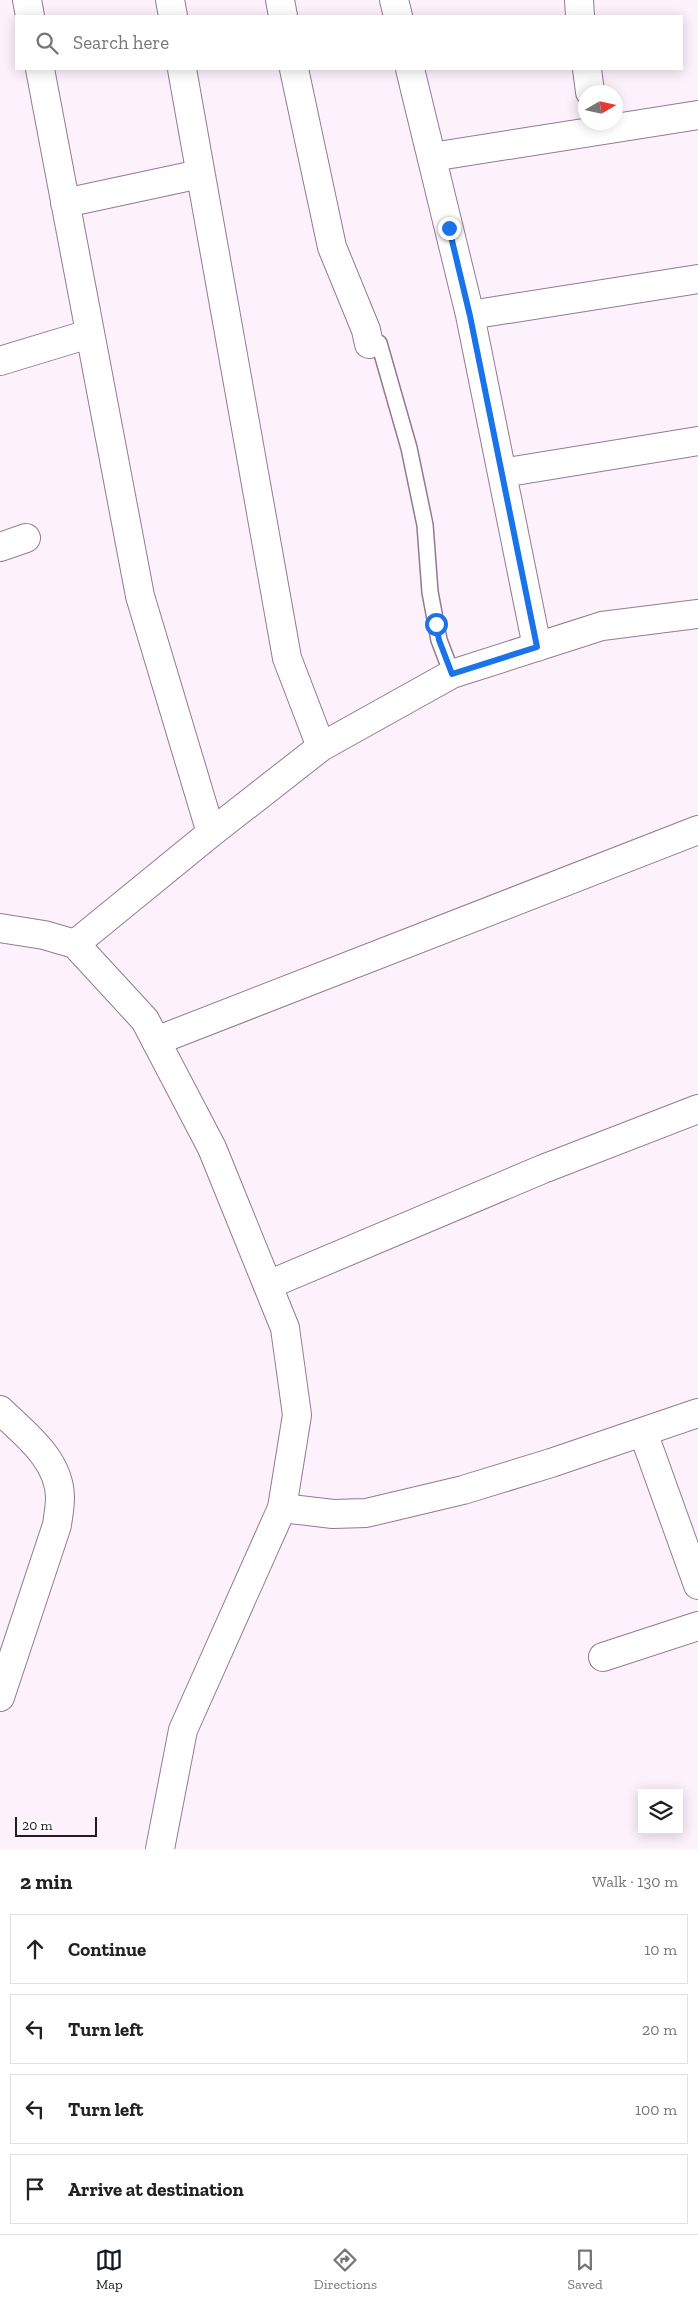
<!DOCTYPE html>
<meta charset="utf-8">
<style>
:root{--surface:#fff;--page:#f6f6f6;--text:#222;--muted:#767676;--line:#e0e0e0;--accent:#111827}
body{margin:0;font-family:"Zilla Slab",serif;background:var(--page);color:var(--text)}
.controls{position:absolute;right:15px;bottom:15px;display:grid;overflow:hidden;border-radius:0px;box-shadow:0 2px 12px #0003}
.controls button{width:45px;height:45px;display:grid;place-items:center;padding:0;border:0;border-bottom:1px solid var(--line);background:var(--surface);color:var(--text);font:25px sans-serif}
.compass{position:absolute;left:578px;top:85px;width:45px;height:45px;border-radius:50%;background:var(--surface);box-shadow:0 2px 12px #0003;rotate:81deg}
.scale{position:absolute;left:15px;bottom:12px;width:82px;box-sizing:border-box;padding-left:5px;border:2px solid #251b23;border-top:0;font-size:14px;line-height:18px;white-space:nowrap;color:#251b23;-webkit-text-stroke:4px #fff;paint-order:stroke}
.stop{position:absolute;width:15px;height:15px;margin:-11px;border:4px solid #1a73e8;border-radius:50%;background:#fff}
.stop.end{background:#1a73e8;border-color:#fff;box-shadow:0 1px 5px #0008}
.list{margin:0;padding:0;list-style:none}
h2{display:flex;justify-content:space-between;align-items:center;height:65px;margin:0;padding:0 20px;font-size:21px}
h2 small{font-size:16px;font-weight:400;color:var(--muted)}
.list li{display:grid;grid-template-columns:32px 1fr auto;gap:15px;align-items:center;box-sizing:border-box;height:70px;margin:0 10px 10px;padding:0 10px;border:1px solid var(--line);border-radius:0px}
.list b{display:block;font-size:19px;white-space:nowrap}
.list em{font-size:16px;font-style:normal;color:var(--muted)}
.icon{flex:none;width:28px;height:28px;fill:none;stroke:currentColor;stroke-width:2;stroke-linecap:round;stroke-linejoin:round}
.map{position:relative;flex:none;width:698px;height:1849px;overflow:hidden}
.search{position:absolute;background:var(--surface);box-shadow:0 2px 12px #0003;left:15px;right:15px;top:15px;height:55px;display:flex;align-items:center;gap:12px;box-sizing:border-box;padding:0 18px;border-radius:0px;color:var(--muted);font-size:19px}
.sheet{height:385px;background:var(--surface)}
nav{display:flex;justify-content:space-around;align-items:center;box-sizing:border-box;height:70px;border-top:1px solid var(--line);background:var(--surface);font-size:14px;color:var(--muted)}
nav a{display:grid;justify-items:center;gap:2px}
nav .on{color:var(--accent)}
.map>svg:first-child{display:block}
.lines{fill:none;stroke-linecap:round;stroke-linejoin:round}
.service-casing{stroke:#947a8f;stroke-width:18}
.minor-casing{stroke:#947a8f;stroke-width:30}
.secondary-casing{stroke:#947a8f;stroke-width:30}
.service{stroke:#fff;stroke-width:15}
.minor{stroke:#fff;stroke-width:28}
.secondary{stroke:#fff;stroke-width:28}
.route{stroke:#1a73e8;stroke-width:6}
</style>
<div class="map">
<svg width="698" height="1849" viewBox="0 0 698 1849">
<rect width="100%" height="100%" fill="#fdf2fb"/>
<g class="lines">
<g class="service-casing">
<path id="service" d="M379,343L409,448L425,525L430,592L439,640L452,674"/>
</g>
<g class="minor-casing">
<path id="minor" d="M27,0L30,16
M170,0L173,16
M280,0L283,16
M394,0L398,16
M579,0L580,16
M40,69L140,596L211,833
M182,69L287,658L321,747
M294,69L332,247L366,330L369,344
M410,69L470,315L537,647
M587,69L590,92
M432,157L698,115
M65,203L200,174
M470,315L698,279
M0,361L89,334
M502,473L698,441
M0,547L26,538
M75,944L211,833L321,747L452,674L602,626L698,614
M156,1041L698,830
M268,1285L543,1169L698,1109
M0,1410C25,1434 60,1460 60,1498C60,1507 58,1517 57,1525L0,1697
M643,1432L698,1585
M282,1508L333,1514L366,1513L463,1490L551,1463L698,1413
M603,1657L698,1626"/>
</g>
<g class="secondary-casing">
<path id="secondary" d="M0,928L44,935L75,944L145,1020L212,1148L285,1328L297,1415L282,1508L183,1730L160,1849"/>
</g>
<use href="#service" class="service"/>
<use href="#minor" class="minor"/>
<use href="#secondary" class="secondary"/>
</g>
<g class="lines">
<path class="route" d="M436,624L439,640L452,674L537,647L470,316L449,228"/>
</g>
</svg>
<div class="controls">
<button><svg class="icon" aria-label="layers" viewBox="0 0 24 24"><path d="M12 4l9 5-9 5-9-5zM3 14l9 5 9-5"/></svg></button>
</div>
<svg class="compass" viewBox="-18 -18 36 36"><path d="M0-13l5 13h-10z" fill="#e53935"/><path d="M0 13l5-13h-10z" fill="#767676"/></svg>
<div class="scale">20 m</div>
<div class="stop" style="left:436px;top:624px"></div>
<div class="stop end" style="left:449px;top:228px"></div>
<div class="search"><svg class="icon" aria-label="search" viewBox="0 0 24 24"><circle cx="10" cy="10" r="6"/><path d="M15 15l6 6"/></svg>Search here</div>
</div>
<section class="sheet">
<h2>2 min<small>Walk · 130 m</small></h2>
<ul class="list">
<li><svg class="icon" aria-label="ahead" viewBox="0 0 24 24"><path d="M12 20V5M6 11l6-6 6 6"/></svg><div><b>Continue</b></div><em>10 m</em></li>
<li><svg class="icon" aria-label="left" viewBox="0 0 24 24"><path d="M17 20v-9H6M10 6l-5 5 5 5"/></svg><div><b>Turn left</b></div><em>20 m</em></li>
<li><svg class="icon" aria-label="left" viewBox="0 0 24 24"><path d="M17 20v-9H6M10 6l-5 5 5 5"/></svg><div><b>Turn left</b></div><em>100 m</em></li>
<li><svg class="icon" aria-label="arrive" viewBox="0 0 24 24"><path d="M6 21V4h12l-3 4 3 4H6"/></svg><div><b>Arrive at destination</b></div></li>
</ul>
</section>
<nav>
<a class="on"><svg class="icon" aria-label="map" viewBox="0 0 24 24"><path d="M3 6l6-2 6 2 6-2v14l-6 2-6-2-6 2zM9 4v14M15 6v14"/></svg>Map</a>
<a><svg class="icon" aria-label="directions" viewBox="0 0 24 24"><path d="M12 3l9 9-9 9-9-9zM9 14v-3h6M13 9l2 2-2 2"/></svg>Directions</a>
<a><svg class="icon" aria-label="saved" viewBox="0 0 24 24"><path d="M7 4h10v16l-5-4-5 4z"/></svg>Saved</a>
</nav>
